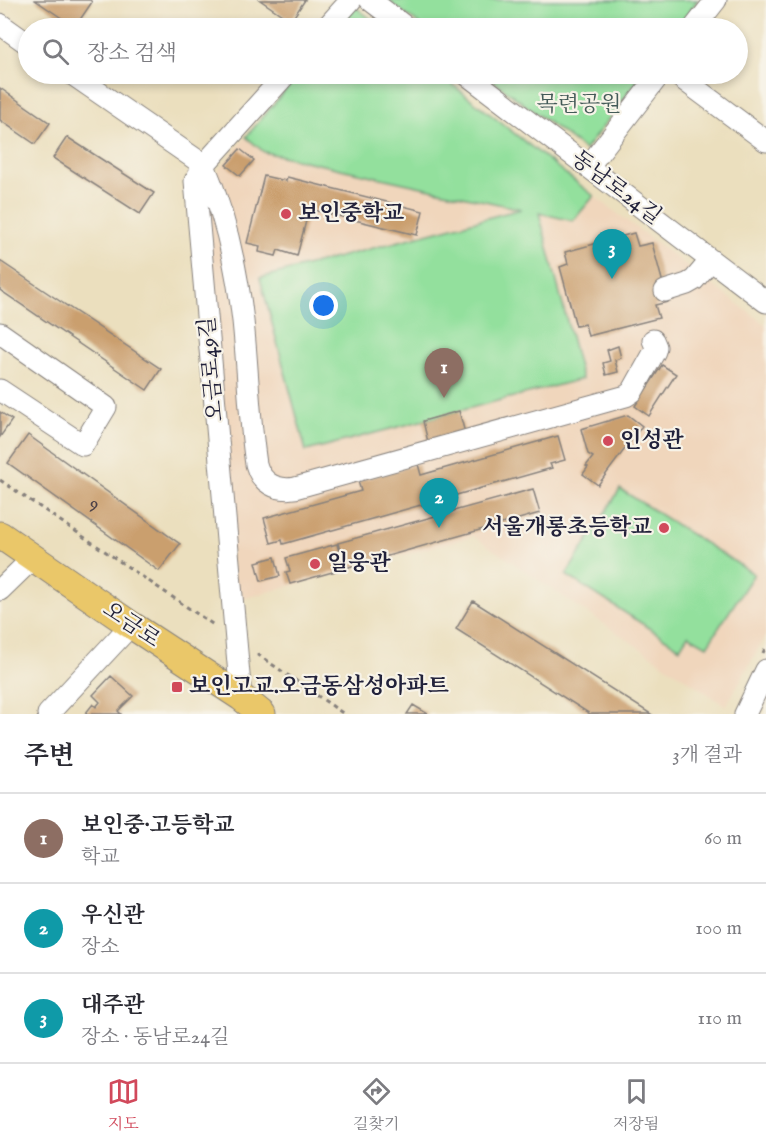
<!DOCTYPE html>
<html lang="ko">
<meta charset="utf-8">
<style>
:root{--surface:#fff;--page:#f7f7f7;--text:#2b2b33;--muted:#7c7c81;--line:#e1e1e2;--accent:#d1495b}
body{margin:0;font-family:"IM FELL English","Noto Serif KR",serif;background:var(--page);color:var(--text)}
.you{position:absolute;left:324px;top:306px;width:21px;height:21px;margin:-15px;border:4px solid #fff;border-radius:50%;background:#1a73e8;box-shadow:0 0 0 9px #1a73e833}
.badge{display:grid;place-items:center;width:39px;height:39px;border-radius:50%;background:var(--accent);color:#fff;font-size:20px;font-weight:700}
.pin{position:absolute;translate:-50% -50px;filter:drop-shadow(0 2px 3px #0008)}
.pin::after{content:'';position:absolute;top:32px;width:21px;height:18px;background:inherit;clip-path:polygon(0 0,100% 0,50% 100%)}
.list{margin:0;padding:0;list-style:none}
h2{display:flex;justify-content:space-between;align-items:center;height:78px;margin:0;padding:0 24px;font-size:26px}
h2 small{font-size:20px;font-weight:400;color:var(--muted)}
.list li{display:grid;grid-template-columns:39px 1fr auto;gap:18px;align-items:center;box-sizing:border-box;height:90px;padding:0 24px;border-top:2px solid var(--line)}
.list b{display:block;font-size:22px;white-space:nowrap}
.list p{margin:0;font-size:20px;white-space:nowrap;color:var(--muted)}
.list em{font-size:20px;font-style:normal;color:var(--muted)}
.icon{flex:none;width:33px;height:33px;fill:none;stroke:currentColor;stroke-width:2;stroke-linecap:round;stroke-linejoin:round}
.map{position:relative;flex:none;width:766px;height:714px;overflow:hidden}
.search{position:absolute;background:var(--surface);box-shadow:0 3px 9px #0003;left:18px;right:18px;top:18px;height:66px;display:flex;align-items:center;gap:15px;box-sizing:border-box;padding:0 21px;border-radius:33px;color:var(--muted);font-size:22px}
.sheet{height:348px;background:var(--surface)}
nav{display:flex;justify-content:space-around;align-items:center;box-sizing:border-box;height:84px;border-top:2px solid var(--line);background:var(--surface);font-size:16px;color:var(--muted)}
nav a{display:grid;justify-items:center;gap:3px}
nav .on{color:var(--accent)}
.map>svg:first-child{display:block}
.built{fill:#f0d6bc}
.green{fill:#93e09d;stroke:#5a816c;stroke-width:1.5}
.building{fill:#ca9f6e}
.lines{fill:none;stroke-linecap:round;stroke-linejoin:round}
.minor-casing{stroke:#86807c;stroke-width:23}
.major-casing{stroke:#86807c;stroke-width:29}
.path{stroke:#86807c;stroke-width:3;stroke-dasharray:4.5 4.5;stroke-linecap:butt}
.minor{stroke:#fff;stroke-width:21}
.major{stroke:#eac769;stroke-width:27}
.poi-dot{fill:#d1495b;stroke:#f7f3e8;stroke-width:2}
.labels{text-anchor:middle;dominant-baseline:central;stroke-width:4.5;stroke-linejoin:round;paint-order:stroke}
.number-label{font-size:20px;fill:#4c4148}
.park-label{font-size:22px;fill:#445b58;stroke:#f7f3e8}
.street-label{font-size:22px;fill:#22223b;stroke:#f7f3e8}
.poi-label{font-size:22px;font-weight:bold;fill:#22223b;stroke:#f7f3e8;text-anchor:start}
</style>
<div class="map">
<svg width="766" height="714" viewBox="0 0 766 714">
<rect width="100%" height="100%" fill="#f7f3e8"/>
<filter id="ink" filterUnits="userSpaceOnUse"><feTurbulence type="fractalNoise" baseFrequency=".0167" numOctaves="2"/><feDisplacementMap in="SourceGraphic" scale="12" xChannelSelector="R" yChannelSelector="G"/><feConvolveMatrix kernelMatrix="1 2 1 2 8 2 1 2 1" color-interpolation-filters="sRGB"/></filter>
<filter id="wash" filterUnits="userSpaceOnUse"><feTurbulence type="fractalNoise" baseFrequency=".008" numOctaves="4" result="noise"/><feDisplacementMap in="SourceGraphic" scale="24" xChannelSelector="R" yChannelSelector="G"/><feGaussianBlur stdDeviation="1.35" result="paint"/><feColorMatrix in="noise" values="0 0 0 0 0 0 0 0 0 0 0 0 0 0 0 0 0 1.4 0 .05"/><feComposite in="paint" operator="in"/></filter>
<g filter="url(#wash)">
<rect width="100%" height="100%" fill="#ebdfbe"/>
<path class="built" d="M246,137L264,152L573,221L594,196L766,325V635L726,706L473,536L235,601L199,193Z"/>
<path class="green" d="M387,0H698L677,28H424Z
M355,7L383,28H337Z
M299,74H439L594,196L573,221L539,213L582,379L306,451L260,278L521,209L264,152L246,137Z
M484,74H643L585,150Z
M620,489L754,574L707,646L688,635L680,648L566,575Z"/>
<g id="blocks">
<path class="building" d="M35,0H90L92,2L75,27Z
M260,0H305L291,21Z
M0,88L50,123L35,144L0,120Z
M67,137L154,193L140,214L53,158Z
M240,149L254,160L240,176L226,165Z
M264,176L286,181L287,177L423,211L417,235L309,209L297,256L278,250L276,256L259,252L260,246L247,243Z
M634,233L638,246L652,243L668,302L655,305L659,318L588,336L585,324L576,326L560,267L568,264L565,252Z
M0,261L161,369L147,390L0,290Z
M618,346L621,358L615,360L618,372L606,375L603,363L610,361L607,350Z
M662,365L676,374L649,416L635,406Z
M459,411L465,433L428,442L423,421Z
M0,412L12,420L0,437Z
M628,415L642,426L598,485L583,474L588,467L586,466L593,457L588,454L581,429Z
M28,435L180,544L159,571L8,463Z
M558,436L565,460L550,464L552,468L283,544L282,540L271,543L264,518L361,491L358,481L418,464L421,475Z
M533,489L540,513L345,568L338,543Z
M337,544L343,569L290,584L286,572L290,571L286,558Z
M275,557L280,576L261,581L256,562Z
M473,601L651,714H590L456,629Z
M111,676L133,696L118,711L121,714H85L93,704L96,707L100,702L93,695Z
M413,705L428,714H407Z"/>
</g>
</g>
<g filter="url(#ink)">
<use href="#blocks" fill-opacity="0" stroke="#86807c" stroke-width="1.5"/>
<g class="lines">
<g class="minor-casing">
<path id="minor" d="M370,0L407,28
M0,24L28,44
M326,28L351,0
M694,28L716,0
M72,74L204,165
M466,74L766,302
M676,74L766,141
M204,165C225,214 237,269 243,321C248,369 249,417 256,464C261,483 276,491 295,488L626,396L632,392L655,351L656,347L653,340
M588,167L660,74
M665,291L687,284L694,280L711,260
M0,333L106,407L83,445L0,390
M0,590L33,558
M241,697L195,181L204,165L286,74
M48,714L131,625
M745,714L766,670"/>
</g>
<g class="major-casing">
<path id="major" d="M0,535L131,625L241,697L262,714"/>
</g>
<path class="path" d="M0,480L215,626
M763,653L766,646
M257,654L344,714"/>
<use href="#minor" class="minor"/>
<use href="#major" class="major"/>
</g>
</g>
<g class="poi-dot">
<circle cx="286" cy="214" r="6"/>
<circle cx="608" cy="441" r="6"/>
<circle cx="664" cy="528" r="6"/>
<circle cx="315" cy="564" r="6"/>
<rect x="171" y="681" width="12" height="12" rx="3"/>
</g>
<g class="labels">
<g class="number-label">
<text x="94" y="503">9</text>
</g>
<g class="park-label">
<text x="579" y="105">목련공원</text>
</g>
<g class="street-label">
<text transform="translate(616 188) rotate(37)">동남로24길</text>
<text transform="translate(212 369) rotate(-95)">오금로49길</text>
<text transform="translate(131 625) rotate(34)">오금로</text>
</g>
<g class="poi-label">
<text x="298" y="214">보인중학교</text>
<text x="620" y="441">인성관</text>
<text x="652" y="528" text-anchor="end">서울개롱초등학교</text>
<text x="327" y="564">일웅관</text>
<text x="189" y="687">보인고교.오금동삼성아파트</text>
</g>
</g>
</svg>
<div class="you"></div>
<div class="pin badge" style="left:444px;top:398px;background:#8d6e63">1</div>
<div class="pin badge" style="left:439px;top:528px;background:#0f9aa8">2</div>
<div class="pin badge" style="left:612px;top:279px;background:#0f9aa8">3</div>
<div class="search"><svg class="icon" aria-label="search" viewBox="0 0 24 24"><circle cx="10" cy="10" r="6"/><path d="M15 15l6 6"/></svg>장소 검색</div>
</div>
<section class="sheet">
<h2>주변<small>3개 결과</small></h2>
<ul class="list">
<li><span class="badge" style="background:#8d6e63">1</span><div><b>보인중·고등학교</b><p>학교</p></div><em>60 m</em></li>
<li><span class="badge" style="background:#0f9aa8">2</span><div><b>우신관</b><p>장소</p></div><em>100 m</em></li>
<li><span class="badge" style="background:#0f9aa8">3</span><div><b>대주관</b><p>장소 · 동남로24길</p></div><em>110 m</em></li>
</ul>
</section>
<nav>
<a class="on"><svg class="icon" aria-label="map" viewBox="0 0 24 24"><path d="M3 6l6-2 6 2 6-2v14l-6 2-6-2-6 2zM9 4v14M15 6v14"/></svg>지도</a>
<a><svg class="icon" aria-label="directions" viewBox="0 0 24 24"><path d="M12 3l9 9-9 9-9-9zM9 14v-3h6M13 9l2 2-2 2"/></svg>길찾기</a>
<a><svg class="icon" aria-label="saved" viewBox="0 0 24 24"><path d="M7 4h10v16l-5-4-5 4z"/></svg>저장됨</a>
</nav>
